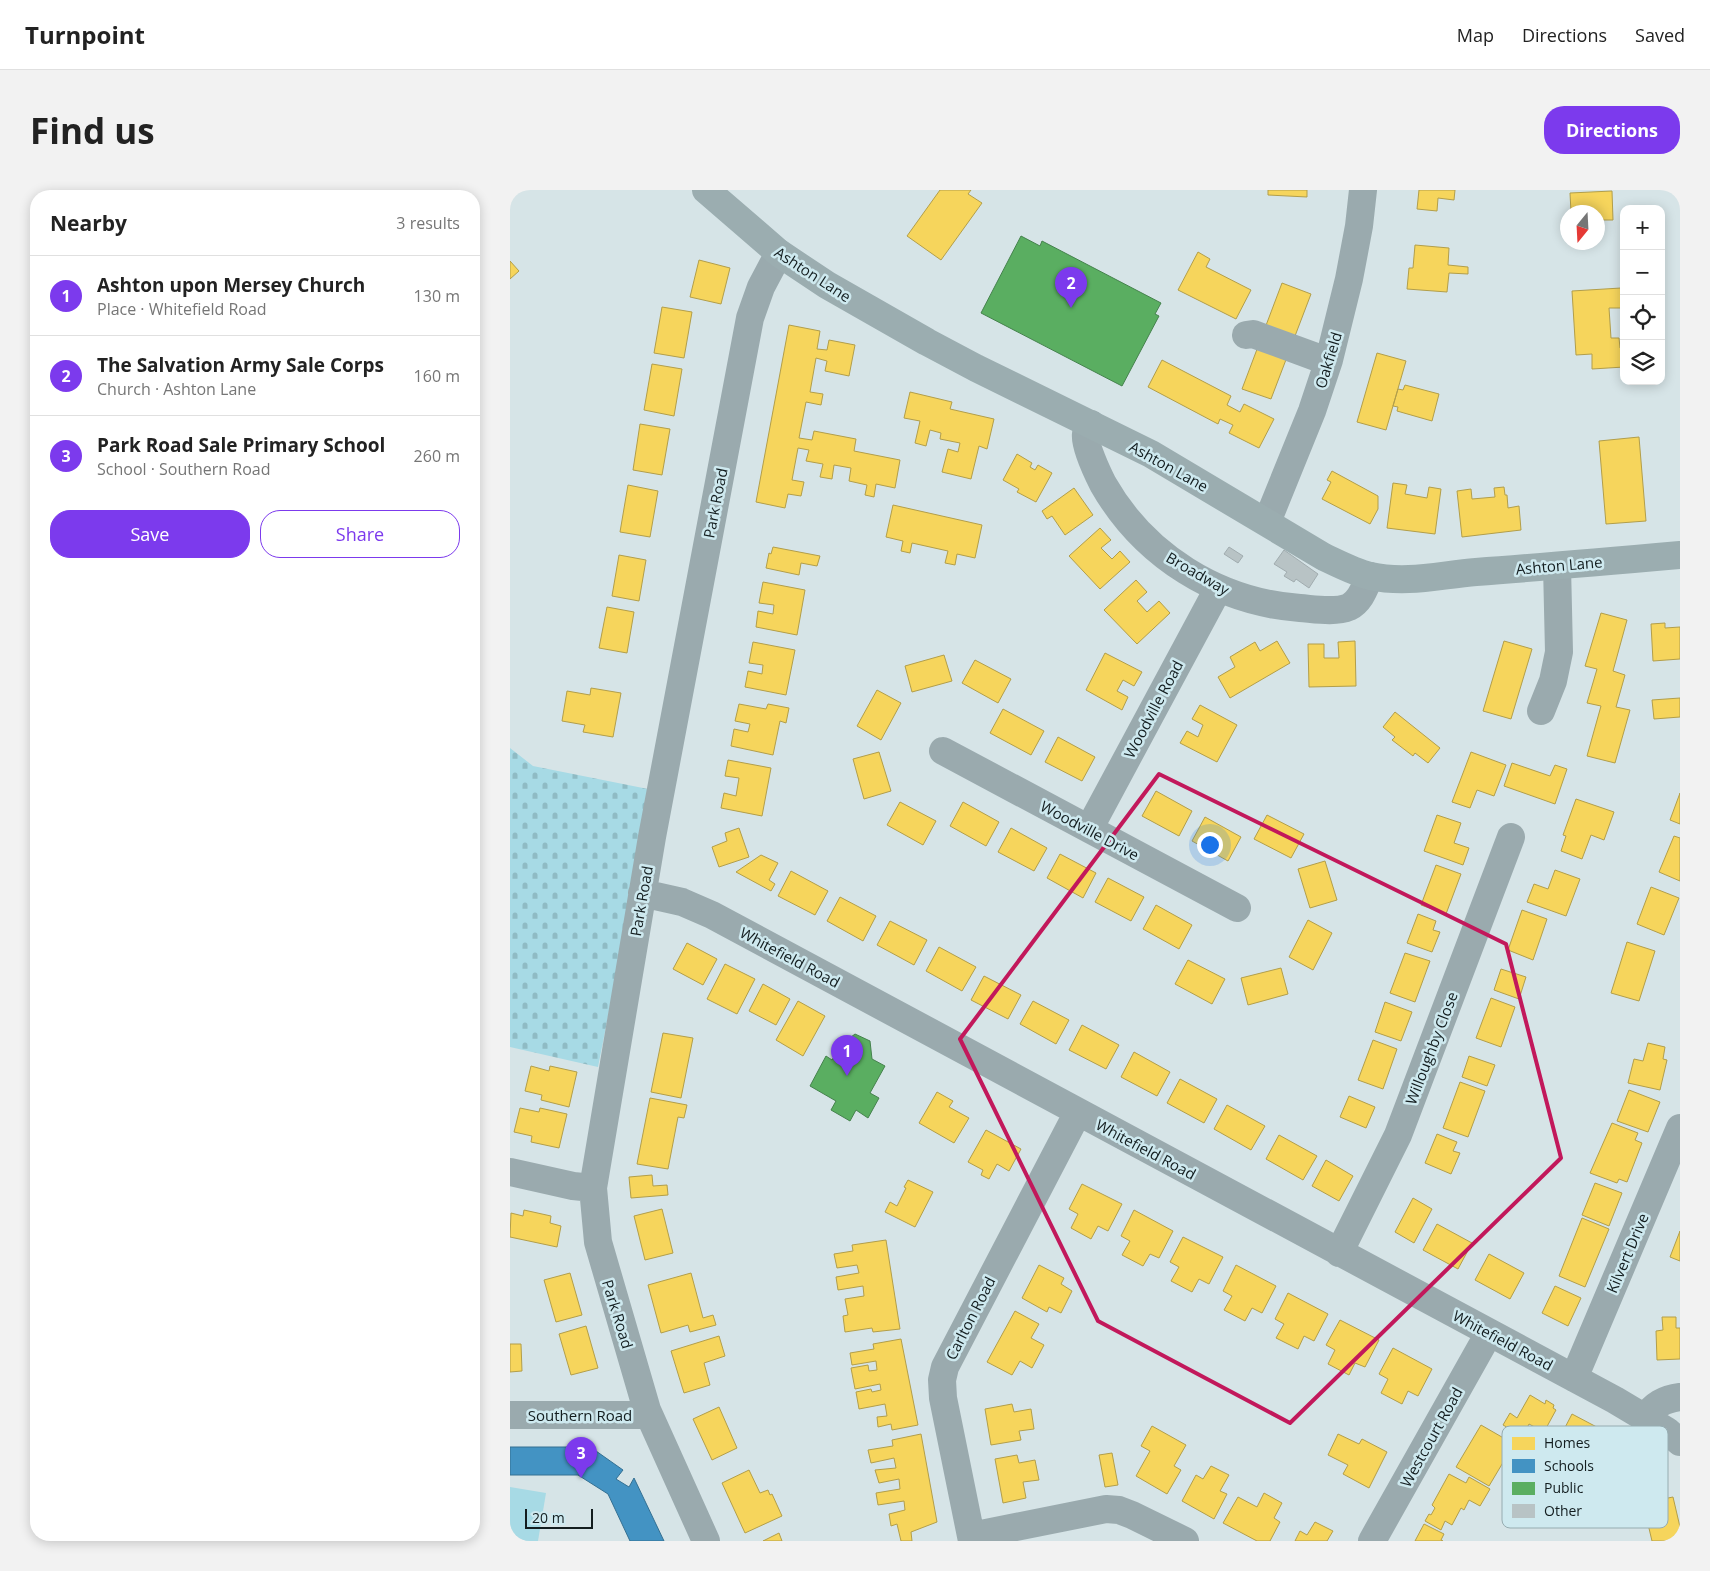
<!DOCTYPE html>
<meta charset="utf-8">
<style>
:root{--surface:#fff;--page:#f2f2f2;--text:#222;--muted:#767676;--line:#e0e0e0;--accent:#7c3aed}
body{margin:0;font-family:"Open Sans",sans-serif;background:var(--page);color:var(--text)}
.controls{position:absolute;right:15px;top:15px;display:grid;overflow:hidden;border-radius:10px;box-shadow:0 2px 12px #0003}
.controls button{width:45px;height:45px;display:grid;place-items:center;padding:0;border:0;border-bottom:1px solid var(--line);background:var(--surface);color:var(--text);font:25px sans-serif}
.compass{position:absolute;left:1050px;top:15px;width:45px;height:45px;border-radius:50%;background:var(--surface);box-shadow:0 2px 12px #0003;rotate:198deg}
.scale{position:absolute;left:15px;bottom:12px;width:68px;box-sizing:border-box;padding-left:5px;border:2px solid #131d1f;border-top:0;font-size:14px;line-height:18px;white-space:nowrap;color:#131d1f;-webkit-text-stroke:4px #cee9ef;paint-order:stroke}
.you{position:absolute;left:699px;top:654px;width:18px;height:18px;margin:-12px;border:4px solid #fff;border-radius:50%;background:#1a73e8;box-shadow:0 0 0 8px #1a73e833}
.badge{display:grid;place-items:center;width:32px;height:32px;border-radius:50%;background:var(--accent);color:#fff;font-size:16px;font-weight:700}
.pin{position:absolute;translate:-50% -41px;filter:drop-shadow(0 1px 2px #0008)}
.pin::after{content:'';position:absolute;top:26px;width:18px;height:15px;background:inherit;clip-path:polygon(0 0,100% 0,50% 100%)}
.list{margin:0;padding:0;list-style:none}
h2{display:flex;justify-content:space-between;align-items:center;height:65px;margin:0;padding:0 20px;font-size:21px}
h2 small{font-size:16px;font-weight:400;color:var(--muted)}
.list li{display:grid;grid-template-columns:32px 1fr auto;gap:15px;align-items:center;box-sizing:border-box;height:80px;padding:0 20px;border-top:1px solid var(--line)}
.list b{display:block;font-size:19px;white-space:nowrap}
.list p{margin:0;font-size:16px;white-space:nowrap;color:var(--muted)}
.list em{font-size:16px;font-style:normal;color:var(--muted)}
.actions{display:flex;gap:10px;padding:15px 20px}
.actions a{flex:1;padding:11px 0;border:1px solid var(--accent);border-radius:20px;text-align:center;font-size:18px;color:var(--accent)}
.actions .main{background:var(--accent);color:#fff}
.icon{flex:none;width:28px;height:28px;fill:none;stroke:currentColor;stroke-width:2;stroke-linecap:round;stroke-linejoin:round}
.map{position:relative;flex:none;width:1170px;height:1351px;overflow:hidden;border-radius:20px}
header{display:flex;align-items:center;gap:30px;box-sizing:border-box;height:70px;padding:0 25px;background:var(--surface);border-bottom:1px solid var(--line)}
header strong{font-size:24px}
nav{display:flex;gap:28px;margin-inline-start:auto;font-size:18px}
.intro{display:flex;align-items:center;justify-content:space-between;box-sizing:border-box;height:120px;padding:0 30px}
h1{margin:0;font-size:35px}
.button{padding:12px 22px;border-radius:20px;background:var(--accent);color:#fff;font-size:18px;font-weight:700}
main{display:flex;gap:30px;padding:0 30px}
aside{flex:1;background:var(--surface);border-radius:20px;box-shadow:0 2px 12px #0003}
.map>svg:first-child{display:block}
.green{fill:#a7dae5}
.cemetery{fill:url(#cemetery-stones)}
.homes{fill:#f6d55c;stroke:#b29e4a}
.schools{fill:#4393c3;stroke:#357092}
.public{fill:#5aae61;stroke:#45824d}
.building{fill:#b8c3c5;stroke:#a1acaf}
.lines{fill:none;stroke-linecap:round;stroke-linejoin:round}
.minor{stroke:#9aaaae;stroke-width:28}
.major{stroke:#9badb0;stroke-width:28}
.marked{fill:none;stroke:#c2185b;stroke-width:4;stroke-linejoin:round}
.labels{text-anchor:middle;dominant-baseline:central;stroke-width:5;stroke-linejoin:round;paint-order:stroke}
.street-label{font-size:15px;fill:#131d1f;stroke:#cee9ef}
.key{fill:#cee9ef;stroke:#96acb1;stroke-width:1}
.key-label{font-size:14px;fill:#131d1f}
</style>
<header>
<strong>Turnpoint</strong>
<nav><a>Map</a><a>Directions</a><a>Saved</a></nav>
</header>
<div class="intro"><h1>Find us</h1><a class="button">Directions</a></div>
<main>
<aside>
<h2>Nearby<small>3 results</small></h2>
<ul class="list">
<li><span class="badge">1</span><div><b>Ashton upon Mersey Church</b><p>Place · Whitefield Road</p></div><em>130 m</em></li>
<li><span class="badge">2</span><div><b>The Salvation Army Sale Corps</b><p>Church · Ashton Lane</p></div><em>160 m</em></li>
<li><span class="badge">3</span><div><b>Park Road Sale Primary School</b><p>School · Southern Road</p></div><em>260 m</em></li>
</ul>
<div class="actions"><a class="main">Save</a><a>Share</a></div>
</aside>
<div class="map">
<svg width="1170" height="1351" viewBox="0 0 1170 1351">
<defs>
<pattern id="cemetery-stones" width="16" height="16" patternUnits="userSpaceOnUse" patternTransform="scale(1.25)"><rect width="16" height="16" fill="#a7dae5"/><path d="M2 7V4a2 2 0 0 1 4 0v3zM10 15v-3a2 2 0 0 1 4 0v3z" fill="#8fbbc4"/></pattern>
</defs>
<rect width="100%" height="100%" fill="#d6e4e7"/>
<path class="green" d="M0,1297L36,1303L28,1351H0Z"/>
<path class="cemetery" d="M0,558L23,576L143,600L88,877L0,857Z"/>
<path class="homes" d="M430,0H461L458,4L472,13L431,70L397,46Z
M758,0H797V7L758,5Z
M909,0H945L944,10L928,8L927,21L907,19Z
M1102,1L1103,30H1088V22H1061L1060,3Z
M905,55L939,58L938,75L958,77V84L939,83L937,102L897,99L899,78H903Z
M688,62L700,69L696,77L741,100L726,129L668,100Z
M189,70L220,78L211,114L180,107Z
M0,71L9,81L0,89Z
M772,93L801,104L761,209L732,199Z
M1111,98L1113,118H1099L1101,148H1109L1110,158L1114,157V177L1082,179V164L1066,165L1062,101Z
M152,117L182,122L174,168L144,163Z
M279,135L310,141L307,159L317,160L319,150L345,155L339,186L315,181L317,171L306,168L300,202L313,204L311,215L296,212L289,248L302,250L304,241L346,249L344,261L390,270L385,298L366,294L364,307L355,305L357,295L339,291L341,278L324,275L322,289L310,287L313,274L296,271L299,260L288,258L282,290L294,292L291,306L278,304L275,318L246,312Z
M867,163L896,171L876,240L847,232Z
M652,170L721,206L717,215L730,222L734,214L764,229L749,258L719,243L723,235L710,229L708,234L638,197Z
M142,174L172,179L164,226L134,220Z
M895,195L929,204L922,231L887,221L888,217L883,216L888,199L893,200Z
M400,202L442,212L440,219L484,229L477,259L469,256L461,289L432,282L438,259L448,262L450,253L430,249L431,243L420,240L416,256L405,253L410,231L394,228Z
M130,234L160,239L152,285L123,280Z
M1129,247L1136,331L1096,334L1089,251Z
M507,264L522,273L520,277L525,280L528,275L542,283L526,312L507,302L509,299L493,290Z
M822,281L868,306V319L860,334L812,309L821,292L817,290Z
M883,293L897,295L895,304L917,308L919,297L931,299L925,344L877,338Z
M118,295L148,301L140,347L110,342Z
M994,297L995,305H997L998,318L1009,316L1011,340L952,347L947,301L961,299L962,309L985,307L984,298Z
M564,298L583,325L555,345L542,326L537,329L532,321Z
M383,315L472,335L465,368L447,364L445,375L435,373L438,361L402,353L400,363L391,361L393,351L376,347Z
M590,338L601,350L591,358L602,369L610,361L620,372L590,399L559,366Z
M263,357L310,366L307,376L291,373L289,385L256,378L259,363L261,364Z
M109,365L136,370L129,411L102,406Z
M626,390L637,402L627,411L637,422L649,411L660,423L627,454L594,420Z
M253,392L295,400L287,445L246,437L248,421L263,424L264,415L249,413Z
M97,417L124,422L117,463L89,458Z
M1091,423L1117,430L1103,481L1115,485L1106,517L1120,520L1105,573L1077,566L1091,516L1077,513L1087,479L1075,476Z
M1155,433V438L1170,437V469L1143,471L1141,434Z
M767,451L780,473L720,508L708,487L725,477L720,467L745,452L750,461Z
M845,451L846,496L799,497L798,454H814V468H829L828,452Z
M994,451L1022,459L1001,529L973,521Z
M243,452L285,460L276,505L235,497L238,481L252,484L253,475L239,473Z
M595,463L632,482L624,496L613,490L607,501L618,507L612,520L576,500Z
M434,465L442,491L402,502L395,476Z
M465,470L501,489L488,513L452,493Z
M81,498L111,503L103,547L73,542L75,535L52,531L57,501L80,505Z
M367,500L391,513L371,550L347,536Z
M1170,508V527L1144,529L1142,510Z
M229,514L256,519L258,514L279,518L276,533L270,531L263,565L221,556L224,539L238,542L240,534L225,531Z
M690,515L727,535L707,572L670,553L677,541L688,547L693,535L682,529Z
M493,519L534,541L521,565L480,543Z
M885,522L930,558L918,573L905,563L903,566L882,550L885,547L873,537Z
M548,547L585,567L572,591L535,572Z
M369,562L381,601L354,609L343,569Z
M961,562L996,575L984,606L967,600L960,618L942,612Z
M218,570L261,578L252,626L211,618L214,603L226,606L229,588L215,586Z
M1002,573L1040,586L1045,575L1057,579L1045,614L994,596Z
M646,601L682,621L669,646L632,626Z
M1170,603V634L1160,630Z
M1066,609L1104,622L1094,650L1081,645L1072,669L1051,661L1056,646L1053,645Z
M390,612L426,631L413,655L377,635Z
M453,612L489,632L476,656L440,636Z
M757,625L794,644L781,668L744,649Z
M927,625L951,633L944,653L959,658L953,675L914,661Z
M695,627L731,647L718,671L682,651Z
M229,638L239,667L209,677L202,657L217,651L215,643Z
M501,638L537,658L524,681L488,662Z
M1164,646L1170,648V691L1149,682Z
M550,664L586,683L573,708L537,688Z
M251,665L268,673L259,690L265,694L261,701L226,682Z
M815,671L827,710L800,718L788,679Z
M926,675L951,684L936,724L911,715Z
M1045,680L1070,689L1056,726L1017,712L1024,694L1038,699Z
M281,681L318,701L305,725L268,706Z
M598,688L634,707L621,731L585,712Z
M1141,697L1169,708L1154,745L1127,734Z
M330,707L366,726L353,751L317,731Z
M646,715L682,735L669,759L633,739Z
M1012,720L1037,729L1023,770L998,760Z
M908,724L926,731L923,740L930,742L922,762L897,753Z
M798,730L822,743L803,780L779,767Z
M380,731L417,750L404,775L367,755Z
M1117,752L1145,761L1129,811L1101,803Z
M177,753L207,769L193,795L163,779Z
M429,757L466,777L452,801L416,781Z
M895,763L920,771L905,812L880,803Z
M678,770L715,789L702,814L665,794Z
M215,774L245,789L227,824L197,809Z
M771,778L778,804L738,815L731,788Z
M991,779L1016,787L1009,809L984,800Z
M474,786L511,805L498,829L461,810Z
M253,794L280,809L266,835L239,821Z
M981,808L1005,817L991,857L966,848Z
M288,811L315,826L293,866L266,850Z
M523,811L559,830L546,854L510,834Z
M875,812L902,822L891,851L865,842Z
M572,835L609,855L596,879L559,860Z
M153,843L183,848L171,908L141,902Z
M863,850L887,859L873,899L848,890Z
M1138,853L1155,857L1153,869L1157,870L1150,900L1118,893L1124,869L1133,871Z
M624,862L660,882L647,906L611,887Z
M959,866L985,875L977,896L952,887Z
M21,876L39,881L40,876L67,882L59,917L31,910L32,905L15,901Z
M670,889L707,909L694,933L657,913Z
M950,892L975,901L958,947L933,938Z
M1119,900L1150,912L1138,942L1107,931Z
M427,902L443,911L439,917L459,928L444,953L409,933Z
M839,906L865,917L856,938L830,927Z
M140,908L177,915L174,928L168,927L158,979L127,974Z
M717,915L755,936L741,960L704,939Z
M10,918L29,922L30,918L57,924L49,958L21,952L22,946L4,942Z
M1102,933L1128,943L1125,950L1132,953L1117,992L1109,989L1107,993L1080,983Z
M476,940L511,959L499,981L487,974L479,989L471,985L473,980L458,972Z
M927,944L947,952L943,961L950,963L941,984L915,973Z
M769,945L807,966L793,990L756,969Z
M816,970L843,986L829,1011L802,996Z
M142,985L143,996L157,995L158,1005L121,1008L119,987Z
M398,990L423,1002L405,1037L375,1022L380,1012L387,1016L396,998L394,997Z
M1085,993L1112,1003L1099,1036L1072,1025Z
M572,994L612,1014L598,1041L588,1036L581,1049L561,1038L568,1024L559,1019Z
M903,1008L922,1019L904,1053L885,1042Z
M152,1019L163,1063L135,1070L124,1026Z
M14,1020L41,1026L40,1033L51,1036L47,1057L0,1047L1,1023L13,1026Z
M624,1020L663,1041L649,1068L640,1064L633,1076L612,1065L620,1051L611,1046Z
M1072,1028L1099,1039L1075,1097L1049,1086Z
M927,1034L962,1053L948,1079L913,1060Z
M1170,1041V1071L1160,1067Z
M673,1047L713,1067L699,1094L689,1089L682,1102L661,1091L669,1077L660,1072Z
M376,1050L390,1139L363,1142L362,1138L335,1142L333,1126L338,1125L335,1109L354,1106L353,1096L328,1100L326,1087L349,1083L347,1075L327,1078L324,1064L343,1061L342,1055Z
M979,1064L1014,1083L1000,1109L965,1090Z
M529,1075L554,1088L551,1094L562,1101L551,1123L539,1117L537,1122L512,1108Z
M726,1075L766,1096L752,1123L742,1118L735,1131L714,1120L722,1106L713,1101Z
M60,1083L72,1125L46,1132L34,1090Z
M181,1083L193,1128L203,1125L206,1135L180,1142L178,1135L151,1143L138,1095Z
M1045,1096L1071,1108L1058,1136L1032,1123Z
M778,1103L818,1124L804,1151L794,1146L788,1159L766,1148L774,1134L765,1129Z
M505,1121L529,1134L521,1148L534,1155L522,1178L510,1171L502,1185L477,1172Z
M1152,1127H1166V1138H1170V1169L1147,1170L1146,1141L1153,1140Z
M830,1130L869,1150L855,1177L845,1173L839,1185L818,1174L825,1160L816,1155Z
M76,1136L88,1178L61,1185L49,1144Z
M209,1146L215,1166L194,1173L200,1195L174,1203L161,1161Z
M391,1149L408,1235L382,1240L381,1234L368,1237L367,1227L377,1226L375,1214L349,1219L346,1202L361,1199L362,1202L371,1200L370,1194L345,1199L341,1178L358,1175L359,1181L367,1180L366,1171L342,1175L340,1163L364,1159L363,1154Z
M0,1154H11L12,1181L0,1182Z
M883,1158L922,1179L908,1206L898,1201L892,1214L871,1203L878,1189L869,1184Z
M1020,1205L1035,1214L1036,1210L1044,1215L1043,1218L1046,1220L1034,1242L1019,1234L1013,1246L993,1235L1000,1223L1007,1228Z
M502,1214L504,1222L521,1219L524,1239L509,1241L511,1250L481,1255L475,1219Z
M209,1217L227,1258L202,1270L183,1229Z
M1062,1224L1100,1244L1086,1271L1048,1251Z
M971,1235L1004,1254L979,1296L946,1277Z
M642,1236L676,1255L664,1276L671,1280L657,1304L626,1286L640,1261L631,1256Z
M411,1244L427,1332L401,1342L402,1351H391L387,1334L381,1336L379,1324L395,1320L394,1311L368,1315L366,1303L390,1299L389,1289L369,1293L365,1280L386,1278L384,1268L361,1273L358,1260L383,1256L382,1250Z
M828,1244L849,1254L852,1249L877,1262L859,1298L833,1284L838,1275L818,1265Z
M602,1263L608,1295L595,1297L589,1265Z
M507,1265L509,1273L525,1270L529,1290L513,1292L516,1308L493,1313L485,1269Z
M701,1276L719,1285L710,1301L717,1304L704,1329L672,1311L686,1285L693,1289Z
M239,1280L250,1303L258,1300L260,1305L262,1304L272,1326L235,1343L212,1293Z
M939,1284L956,1293L959,1287L980,1299L970,1316L959,1310L954,1320L951,1318L942,1335L935,1331L931,1340L915,1331L919,1324L921,1325L925,1318L922,1315Z
M754,1303L772,1313L764,1328L770,1332L760,1351H747L713,1333L728,1307L747,1317Z
M1163,1307L1170,1337V1349L1160,1351H1142L1133,1313Z
M805,1332L823,1341L817,1351H785L790,1341L797,1345Z
M914,1334L934,1344L931,1350L933,1351H905Z
M269,1343L272,1351H253Z"/>
<path class="schools" d="M0,1257H69L86,1261L113,1280L106,1289L119,1297L124,1288L154,1351H120L98,1304L68,1285H0Z"/>
<path class="public" d="M511,46L530,56L532,51L651,113L645,124L649,126L612,196L471,123Z
M345,844L360,851L362,869L375,876L360,903L369,908L358,928L346,920L340,931L321,920L326,911L300,896L316,866L322,870L332,854Z"/>
<path class="building" d="M719,357L733,366L728,373L714,364Z
M774,360L808,384L799,398L786,389L784,392L774,386L777,382L764,374Z"/>
<g class="lines">
<path class="minor" d="M736,145L743,144L806,167L819,170
M581,234C579,237 577,241 576,244C574,255 588,284 593,294C634,366 708,412 790,418C804,419 825,423 839,417C851,411 855,397 860,386
M757,332L802,221L819,170L839,89L849,36L853,0
M1031,521L1043,491L1049,462L1047,376
M433,561L727,718
M579,639L708,399
M132,703L172,712L202,725L1105,1210L1157,1241L1170,1252
M0,982L63,996L83,998
M829,1063L888,945L1001,647
M1064,1188L1170,938
M0,1225H139
M1135,1228C1144,1215 1154,1209 1170,1207
M461,1346L596,1319L609,1320L622,1325L675,1351
M196,1351L137,1220L88,1052L83,998L142,647L240,128L251,97L269,63
M462,1351L433,1208L432,1190L435,1177L568,922
M862,1351L979,1143"/>
<path class="major" d="M196,0L269,63L317,95L417,152L466,178L641,264L814,367C829,374 844,382 860,386C897,394 929,385 966,382C1034,377 1102,371 1170,365"/>
</g>
<path class="marked" d="M649,584L996,754L1051,968L780,1233L588,1131L450,849Z"/>
<g class="labels">
<g class="street-label">
<text transform="translate(303 84) rotate(33)">Ashton Lane</text>
<text transform="translate(818 170) rotate(-73)">Oakfield</text>
<text transform="translate(659 276) rotate(29)">Ashton Lane</text>
<text transform="translate(205 313) rotate(-79)">Park Road</text>
<text transform="translate(1049 375) rotate(-5)">Ashton Lane</text>
<text transform="translate(688 383) rotate(30)">Broadway</text>
<text transform="translate(643 519) rotate(-62)">Woodville Road</text>
<text transform="translate(580 640) rotate(28)">Woodville Drive</text>
<text transform="translate(131 711) rotate(-80)">Park Road</text>
<text transform="translate(280 767) rotate(28)">Whitefield Road</text>
<text transform="translate(921 858) rotate(-69)">Willoughby Close</text>
<text transform="translate(636 959) rotate(28)">Whitefield Road</text>
<text transform="translate(1117 1063) rotate(-67)">Kilvert Drive</text>
<text transform="translate(108 1124) rotate(73)">Park Road</text>
<text transform="translate(460 1128) rotate(-63)">Carlton Road</text>
<text transform="translate(993 1150) rotate(28)">Whitefield Road</text>
<text x="70" y="1225">Southern Road</text>
<text transform="translate(921 1247) rotate(-61)">Westcourt Road</text>
</g>
</g>
<rect x="992" y="1236" width="166" height="102" rx="8" class="key"/>
<rect x="1002" y="1247" width="23" height="13" fill="#f6d55c"/>
<rect x="1002" y="1269" width="23" height="14" fill="#4393c3"/>
<rect x="1002" y="1292" width="23" height="13" fill="#5aae61"/>
<rect x="1002" y="1314" width="23" height="14" fill="#b8c3c5"/>
<g class="key-label">
<text x="1034" y="1258">Homes</text>
<text x="1034" y="1281">Schools</text>
<text x="1034" y="1303">Public</text>
<text x="1034" y="1326">Other</text>
</g>
</svg>
<div class="controls">
<button>+</button>
<button>−</button>
<button><svg class="icon" aria-label="locate" viewBox="0 0 24 24"><circle cx="12" cy="12" r="6"/><path d="M12 2v4M12 18v4M2 12h4M18 12h4"/></svg></button>
<button><svg class="icon" aria-label="layers" viewBox="0 0 24 24"><path d="M12 4l9 5-9 5-9-5zM3 14l9 5 9-5"/></svg></button>
</div>
<svg class="compass" viewBox="-18 -18 36 36"><path d="M0-13l5 13h-10z" fill="#e53935"/><path d="M0 13l5-13h-10z" fill="#767676"/></svg>
<div class="scale">20 m</div>
<div class="you"></div>
<div class="pin badge" style="left:337px;top:886px">1</div>
<div class="pin badge" style="left:561px;top:118px">2</div>
<div class="pin badge" style="left:71px;top:1288px">3</div>
</div>
</main>
